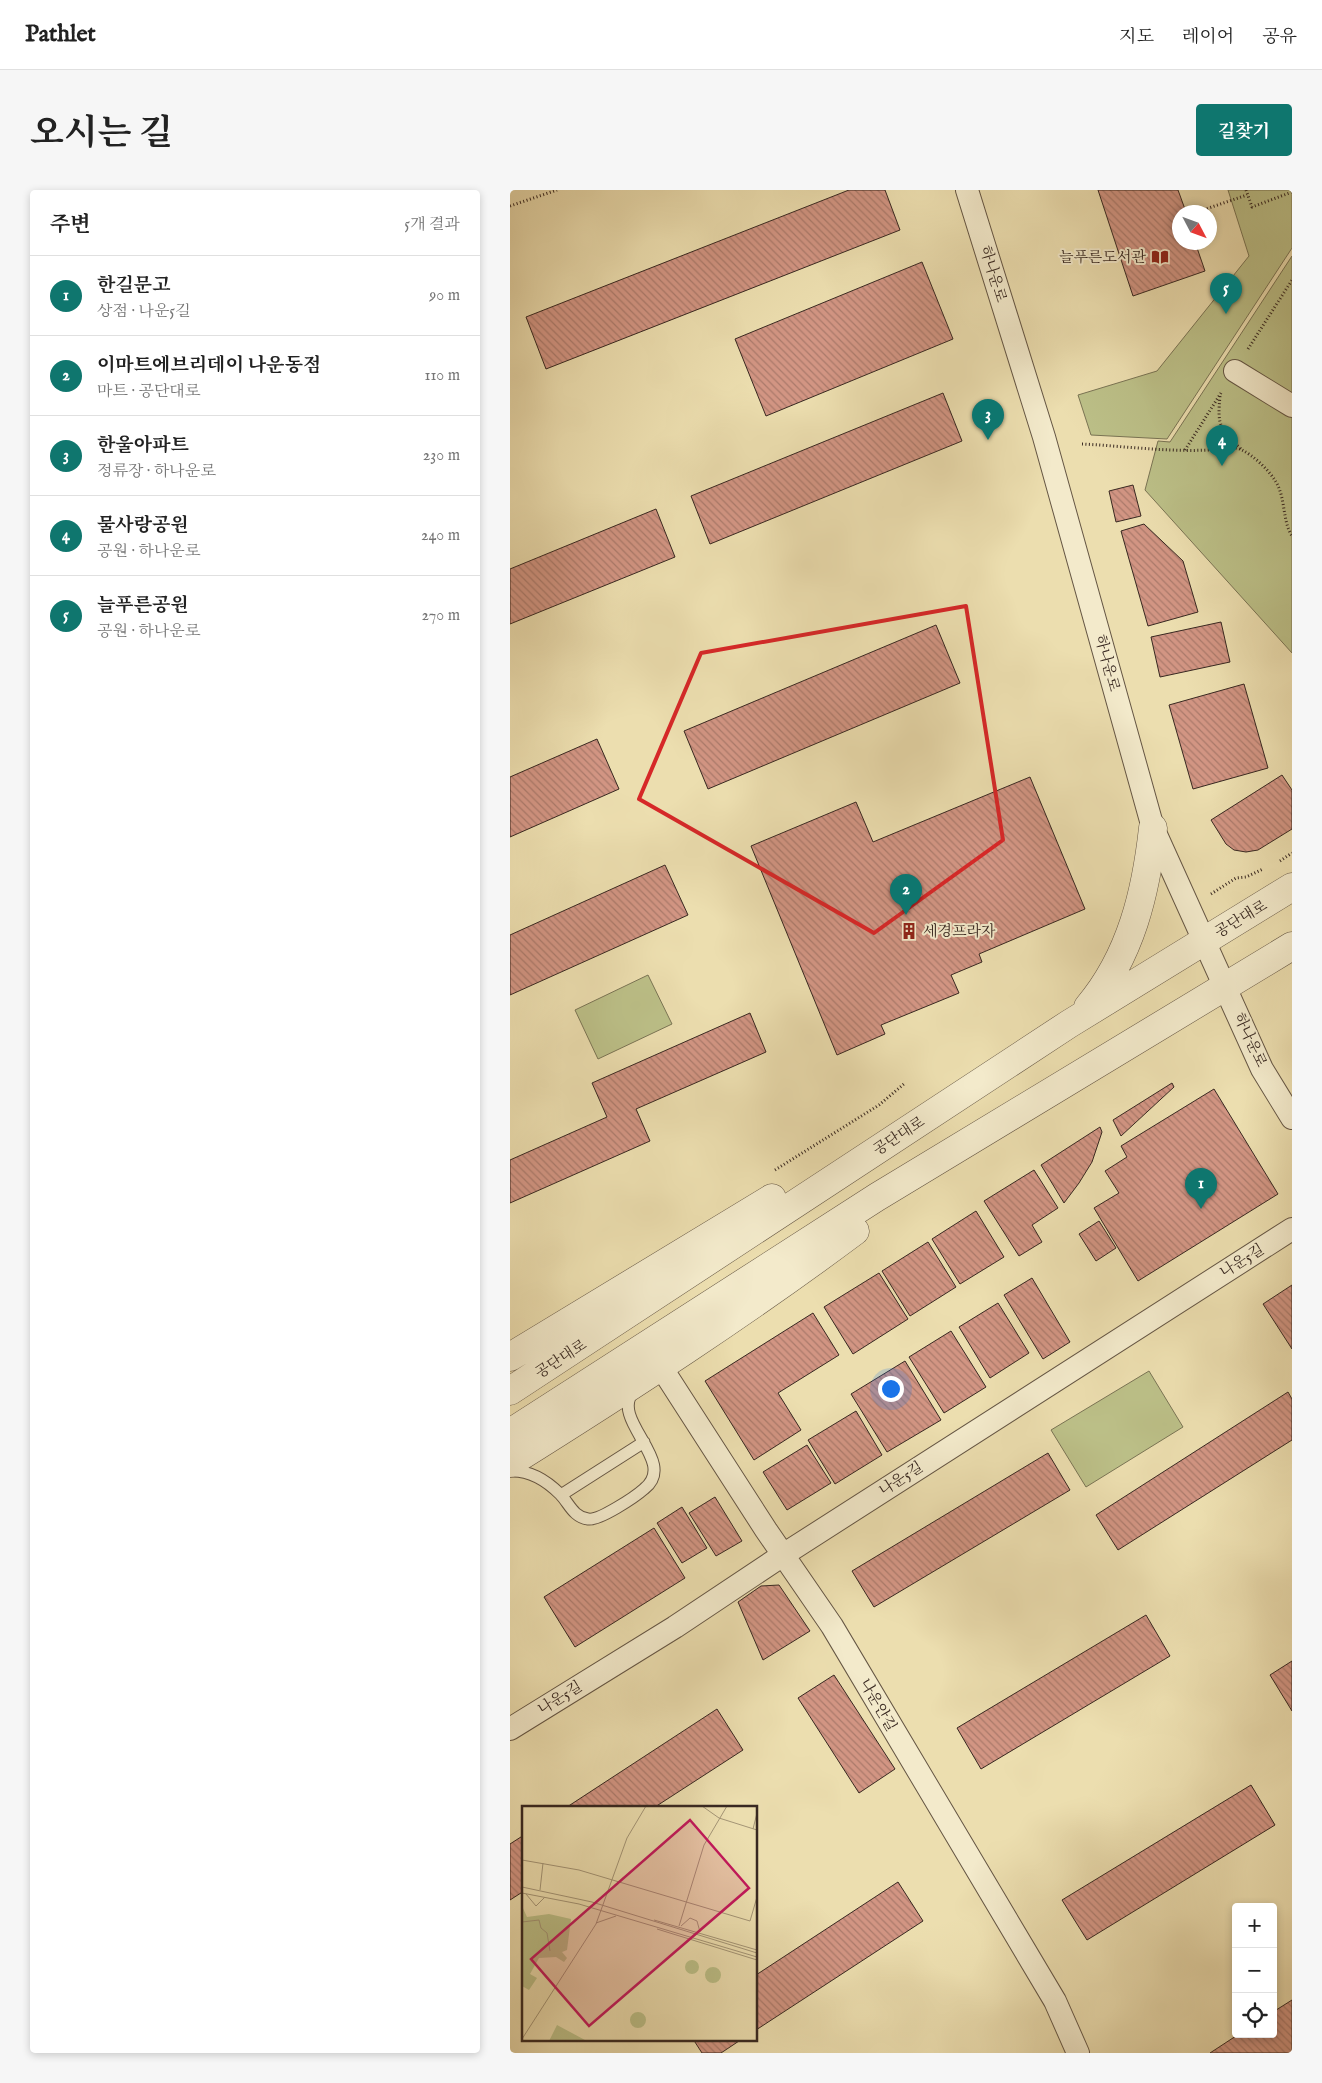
<!DOCTYPE html>
<html lang="ko">
<meta charset="utf-8">
<style>
:root{--surface:#fff;--page:#f6f6f6;--text:#222;--muted:#767676;--line:#e0e0e0;--accent:#0f766e}
body{margin:0;font-family:"IM FELL English","Noto Serif KR",serif;background:var(--page);color:var(--text)}
.controls{position:absolute;right:15px;bottom:15px;display:grid;overflow:hidden;border-radius:5px;box-shadow:0 2px 8px #0003}
.controls button{width:45px;height:45px;display:grid;place-items:center;padding:0;border:0;border-bottom:1px solid var(--line);background:var(--surface);color:var(--text);font:25px sans-serif}
.compass{position:absolute;left:662px;top:15px;width:45px;height:45px;border-radius:50%;background:var(--surface);box-shadow:0 2px 8px #0003;rotate:131deg}
.you{position:absolute;left:380px;top:1198px;width:18px;height:18px;margin:-12px;border:4px solid #fff;border-radius:50%;background:#1a73e8;box-shadow:0 0 0 8px #1a73e833}
.badge{display:grid;place-items:center;width:32px;height:32px;border-radius:50%;background:var(--accent);color:#fff;font-size:16px;font-weight:700}
.pin{position:absolute;translate:-50% -41px;filter:drop-shadow(0 1px 2px #0008)}
.pin::after{content:'';position:absolute;top:26px;width:18px;height:15px;background:inherit;clip-path:polygon(0 0,100% 0,50% 100%)}
.list{margin:0;padding:0;list-style:none}
h2{display:flex;justify-content:space-between;align-items:center;height:65px;margin:0;padding:0 20px;font-size:21px}
h2 small{font-size:16px;font-weight:400;color:var(--muted)}
.list li{display:grid;grid-template-columns:32px 1fr auto;gap:15px;align-items:center;box-sizing:border-box;height:80px;padding:0 20px;border-top:1px solid var(--line)}
.list b{display:block;font-size:19px;white-space:nowrap}
.list p{margin:0;font-size:16px;white-space:nowrap;color:var(--muted)}
.list em{font-size:16px;font-style:normal;color:var(--muted)}
.icon{flex:none;width:28px;height:28px;fill:none;stroke:currentColor;stroke-width:2;stroke-linecap:round;stroke-linejoin:round}
.map{position:relative;flex:none;width:782px;height:1863px;overflow:hidden;border-radius:5px}
header{display:flex;align-items:center;gap:30px;box-sizing:border-box;height:70px;padding:0 25px;background:var(--surface);border-bottom:1px solid var(--line)}
header strong{font-size:24px}
nav{display:flex;gap:28px;margin-inline-start:auto;font-size:18px}
.intro{display:flex;align-items:center;justify-content:space-between;box-sizing:border-box;height:120px;padding:0 30px}
h1{margin:0;font-size:35px}
.button{padding:12px 22px;border-radius:5px;background:var(--accent);color:#fff;font-size:18px;font-weight:700}
main{display:flex;gap:30px;padding:0 30px}
aside{flex:1;background:var(--surface);border-radius:5px;box-shadow:0 2px 8px #0003}
.map>svg:first-child{display:block}
.park{fill:#bcc088;stroke:#7a7454}
.building{fill:url(#building-back-hatch);stroke:#382821}
.lines{fill:none;stroke-linecap:round;stroke-linejoin:round}
.service-casing{stroke:#655644;stroke-width:13}
.minor-casing{stroke:#655644;stroke-width:24}
.tertiary-casing{stroke:#655644;stroke-width:29}
.path{stroke:#382821;stroke-width:3;stroke-dasharray:1 2.5;stroke-linecap:butt}
.service{stroke:#f3eacb;stroke-width:11}
.minor{stroke:#f3eacb;stroke-width:22}
.tertiary{stroke:#f3eacb;stroke-width:28}
.marked{fill:none;stroke:#d62828;stroke-width:4;stroke-linejoin:round}
.labels{text-anchor:middle;dominant-baseline:central;stroke-width:4;stroke-linejoin:round;paint-order:stroke}
.poi-label{font-size:15px;fill:#382821;stroke:#f3eacb;text-anchor:end}
.street-label{font-size:15px;fill:#382821;stroke:#f3eacb}
.inset-road{fill:none;stroke:#a49576;stroke-width:1}
.view{fill:#c2185b;fill-opacity:0.15;stroke:#c2185b;stroke-width:2.5}
.inset-edge{fill:none;stroke:#382821;stroke-width:2.5}
</style>
<header>
<strong>Pathlet</strong>
<nav><a>지도</a><a>레이어</a><a>공유</a></nav>
</header>
<div class="intro"><h1>오시는 길</h1><a class="button">길찾기</a></div>
<main>
<aside>
<h2>주변<small>5개 결과</small></h2>
<ul class="list">
<li><span class="badge">1</span><div><b>한길문고</b><p>상점 · 나운5길</p></div><em>90 m</em></li>
<li><span class="badge">2</span><div><b>이마트에브리데이 나운동점</b><p>마트 · 공단대로</p></div><em>110 m</em></li>
<li><span class="badge">3</span><div><b>한울아파트</b><p>정류장 · 하나운로</p></div><em>230 m</em></li>
<li><span class="badge">4</span><div><b>물사랑공원</b><p>공원 · 하나운로</p></div><em>240 m</em></li>
<li><span class="badge">5</span><div><b>늘푸른공원</b><p>공원 · 하나운로</p></div><em>270 m</em></li>
</ul>
</aside>
<div class="map">
<svg width="782" height="1863" viewBox="0 0 782 1863">
<defs>
<pattern id="building-back-hatch" width="6" height="6" patternUnits="userSpaceOnUse" patternTransform="scale(1.25)"><rect width="6" height="6" fill="#d29583"/><path d="M-1 5l2 2M0 0l6 6M5-1l2 2" fill="none" stroke="#ab7a6b"/></pattern>
</defs>
<rect width="100%" height="100%" fill="#ecdeaf"/>
<filter id="stains"><feTurbulence type="fractalNoise" baseFrequency=".004" numOctaves="4"/><feColorMatrix values="0 0 0 0 .2 0 0 0 0 .09 0 0 0 0 .02 0 0 0 .5 -.17"/></filter>
<radialGradient id="worn" r=".72"><stop offset=".6" stop-color="#630" stop-opacity="0"/><stop offset="1" stop-color="#630" stop-opacity=".3"/></radialGradient>
<path class="park" d="M718,0H782V58L657,249L581,245L568,205L647,181L739,66Z
M782,66V463L635,300L648,251L660,252Z
M138,785L162,834L88,869L65,820Z
M639,1181L673,1237L576,1297L541,1240Z"/>
<path class="building" d="M339,0H375L390,40L36,179L16,127Z
M588,0H668L676,22H669V52H685L695,81L623,106Z
M412,72L443,149L256,226L225,149Z
M433,203L452,251L200,354L181,306Z
M623,295L631,326L606,332L599,301Z
M146,319L165,367L0,434V379Z
M634,334L673,371L688,422L638,436L611,341Z
M711,432L720,472L650,487L641,447Z
M426,435L450,493L198,599L174,541Z
M734,494L758,578L683,599L659,515Z
M87,549L109,599L0,647V587Z
M772,585L782,600V639L748,660L736,662L724,660L716,654L701,630Z
M520,587L575,719L469,764L472,772L441,785L449,803L371,835L375,844L327,865L241,656L346,612L363,652Z
M155,675L178,725L0,805V745Z
M240,823L256,862L126,919L140,951L0,1013V970L97,927L82,893Z
M662,893L664,897L611,946L603,930Z
M704,899L768,1004L628,1091L584,1018L609,1003L595,981L617,967L611,956Z
M590,937L592,942L582,972L569,993L554,1013L531,975Z
M524,980L548,1018L522,1035L532,1052L509,1066L474,1011Z
M466,1021L494,1067L450,1094L422,1049Z
M589,1031L606,1058L586,1071L569,1044Z
M418,1052L446,1097L400,1126L372,1081Z
M369,1083L398,1129L343,1164L314,1117Z
M522,1088L560,1152L533,1169L494,1105Z
M782,1095V1159L753,1114Z
M488,1113L519,1163L480,1188L449,1137Z
M303,1123L329,1165L268,1203L291,1240L244,1270L195,1191Z
M441,1141L476,1197L434,1223L399,1167Z
M395,1171L431,1230L377,1262L341,1204Z
M778,1202L782,1209V1250L608,1360L586,1325Z
M346,1221L372,1265L325,1294L298,1250Z
M297,1255L321,1293L277,1320L253,1282Z
M538,1263L560,1300L364,1417L342,1381Z
M205,1307L232,1351L206,1366L179,1323Z
M172,1317L197,1358L172,1373L147,1333Z
M144,1338L175,1388L65,1457L34,1407Z
M269,1395L300,1441L253,1470L228,1412L251,1396Z
M636,1425L660,1466L471,1579L447,1538Z
M782,1471V1521L760,1485Z
M324,1485L385,1579L349,1603L288,1508Z
M207,1519L233,1560L145,1617H57Z
M741,1595L765,1635L577,1750L552,1710Z
M14,1645V1701L0,1710V1654Z
M388,1692L413,1731L246,1840V1785Z
M782,1810V1863H700L729,1844H763V1822Z
M183,1849H232L211,1863H192Z"/>
<g class="lines">
<g class="service-casing">
<path id="service" d="M0,1281C20,1280 36,1290 50,1304C59,1313 63,1327 78,1329C89,1331 125,1307 134,1299C169,1272 100,1231 123,1202
M51,1305L134,1252"/>
</g>
<g class="minor-casing">
<path id="minor" d="M457,0L534,247L643,638L752,879L782,928
M725,181L782,216
M151,1177L256,1340L322,1436L545,1811L568,1863
M0,1539L165,1437L273,1365L782,1039"/>
</g>
<g class="tertiary-casing">
<path id="tertiary" d="M578,817C621,766 636,702 643,638
M0,1167L262,1008
M0,1201L559,834L782,697
M0,1243L367,1007L782,756
M0,1273C118,1199 234,1124 345,1041"/>
</g>
<path class="path" d="M736,0L742,17L782,2
M0,16L47,0
M687,22L737,5
M738,159L782,90
M710,206C707,236 710,239 731,259
M572,254C613,256 656,262 698,260C709,260 722,255 732,260C744,266 759,280 766,292C776,309 772,330 782,346
M675,260L711,203
M770,671L782,663
M701,704L726,688L736,687L753,679
M265,980L369,915L395,893"/>
<use href="#service" class="service"/>
<use href="#minor" class="minor"/>
<use href="#tertiary" class="tertiary"/>
</g>
<path class="marked" d="M456,416L493,650L364,743L129,609L191,463Z"/>
<defs>
<g id="library-bare" transform="scale(1.35)"><path d="M-6-4Q-3-5.5-.7-3.5V5Q-3 3-6 4ZM6-4Q3-5.5 .7-3.5V5Q3 3 6 4Z" fill="#8f2418" stroke="#f3eacb" stroke-width="2.5" paint-order="stroke"/></g>
<g id="building-bare" transform="scale(1.35)"><path d="M-4-6H4V6H1V3H-1V6H-4ZM-2.5-4.3h1.7v1.8h-1.7ZM.8-4.3h1.7v1.8H.8ZM-2.5-1h1.7V.8h-1.7ZM.8-1h1.7V.8H.8Z" fill="#8f2418" stroke="#f3eacb" stroke-width="2.5" paint-order="stroke"/></g>
</defs>
<g fill-rule="evenodd">
<use href="#library-bare" x="650" y="67"/>
<use href="#building-bare" x="399" y="741"/>
</g>
<g class="labels">
<g class="poi-label">
<text x="636" y="67">늘푸른도서관</text>
<text x="413" y="741" text-anchor="start">세경프라자</text>
</g>
<g class="street-label">
<text transform="translate(483 84) rotate(73)">하나운로</text>
<text transform="translate(597 473) rotate(75)">하나운로</text>
<text transform="translate(731 729) rotate(-31)">공단대로</text>
<text transform="translate(740 850) rotate(65)">하나운로</text>
<text transform="translate(389 946) rotate(-33)">공단대로</text>
<text transform="translate(732 1071) rotate(-32)">나운5길</text>
<text transform="translate(51 1169) rotate(-33)">공단대로</text>
<text transform="translate(391 1289) rotate(-33)">나운5길</text>
<text transform="translate(50 1508) rotate(-32)">나운5길</text>
<text transform="translate(368 1515) rotate(60)">나운안길</text>
</g>
</g>
<g transform="translate(12 1616)">
<rect width="235" height="235" fill="#ecdeaf"/>
<path d="M0,100L5,111L27,108L49,113L45,144L40,146L45,152L42,156L34,151L17,152L8,168L15,172L7,184L0,180ZM163 161a7 7 0 1 1 14 0a7 7 0 1 1-14 0ZM183 169a8 8 0 1 1 16 0a8 8 0 1 1-16 0ZM108 214a8 8 0 1 1 16 0a8 8 0 1 1-16 0ZM35,219L63,234V235H27Z" fill="#bcc088"/>
<path class="inset-road" d="M180,0L197,12L235,24M231,23L235,7M0,54L57,64L228,115L235,91M0,81L70,96L235,147M18,84L21,57M0,87L57,98L235,151M4,88L14,100L23,91M132,114L235,144M0,116L17,114L19,122L25,127L28,145M74,117L94,110M157,120L182,39L205,0M159,120L168,112L175,115L178,126M135,123L235,154M0,233L74,118L105,32L124,0"/>
<path class="view" d="M168,14L227,82L67,220L9,153Z"/>
<rect width="235" height="235" class="inset-edge"/>
</g>
<rect width="100%" height="100%" filter="url(#stains)"/>
<rect width="100%" height="100%" fill="url(#worn)"/>
</svg>
<div class="controls">
<button>+</button>
<button>−</button>
<button><svg class="icon" aria-label="locate" viewBox="0 0 24 24"><circle cx="12" cy="12" r="6"/><path d="M12 2v4M12 18v4M2 12h4M18 12h4"/></svg></button>
</div>
<svg class="compass" viewBox="-18 -18 36 36"><path d="M0-13l5 13h-10z" fill="#e53935"/><path d="M0 13l5-13h-10z" fill="#767676"/></svg>
<div class="you"></div>
<div class="pin badge" style="left:691px;top:1019px">1</div>
<div class="pin badge" style="left:396px;top:725px">2</div>
<div class="pin badge" style="left:478px;top:250px">3</div>
<div class="pin badge" style="left:712px;top:276px">4</div>
<div class="pin badge" style="left:716px;top:124px">5</div>
</div>
</main>
